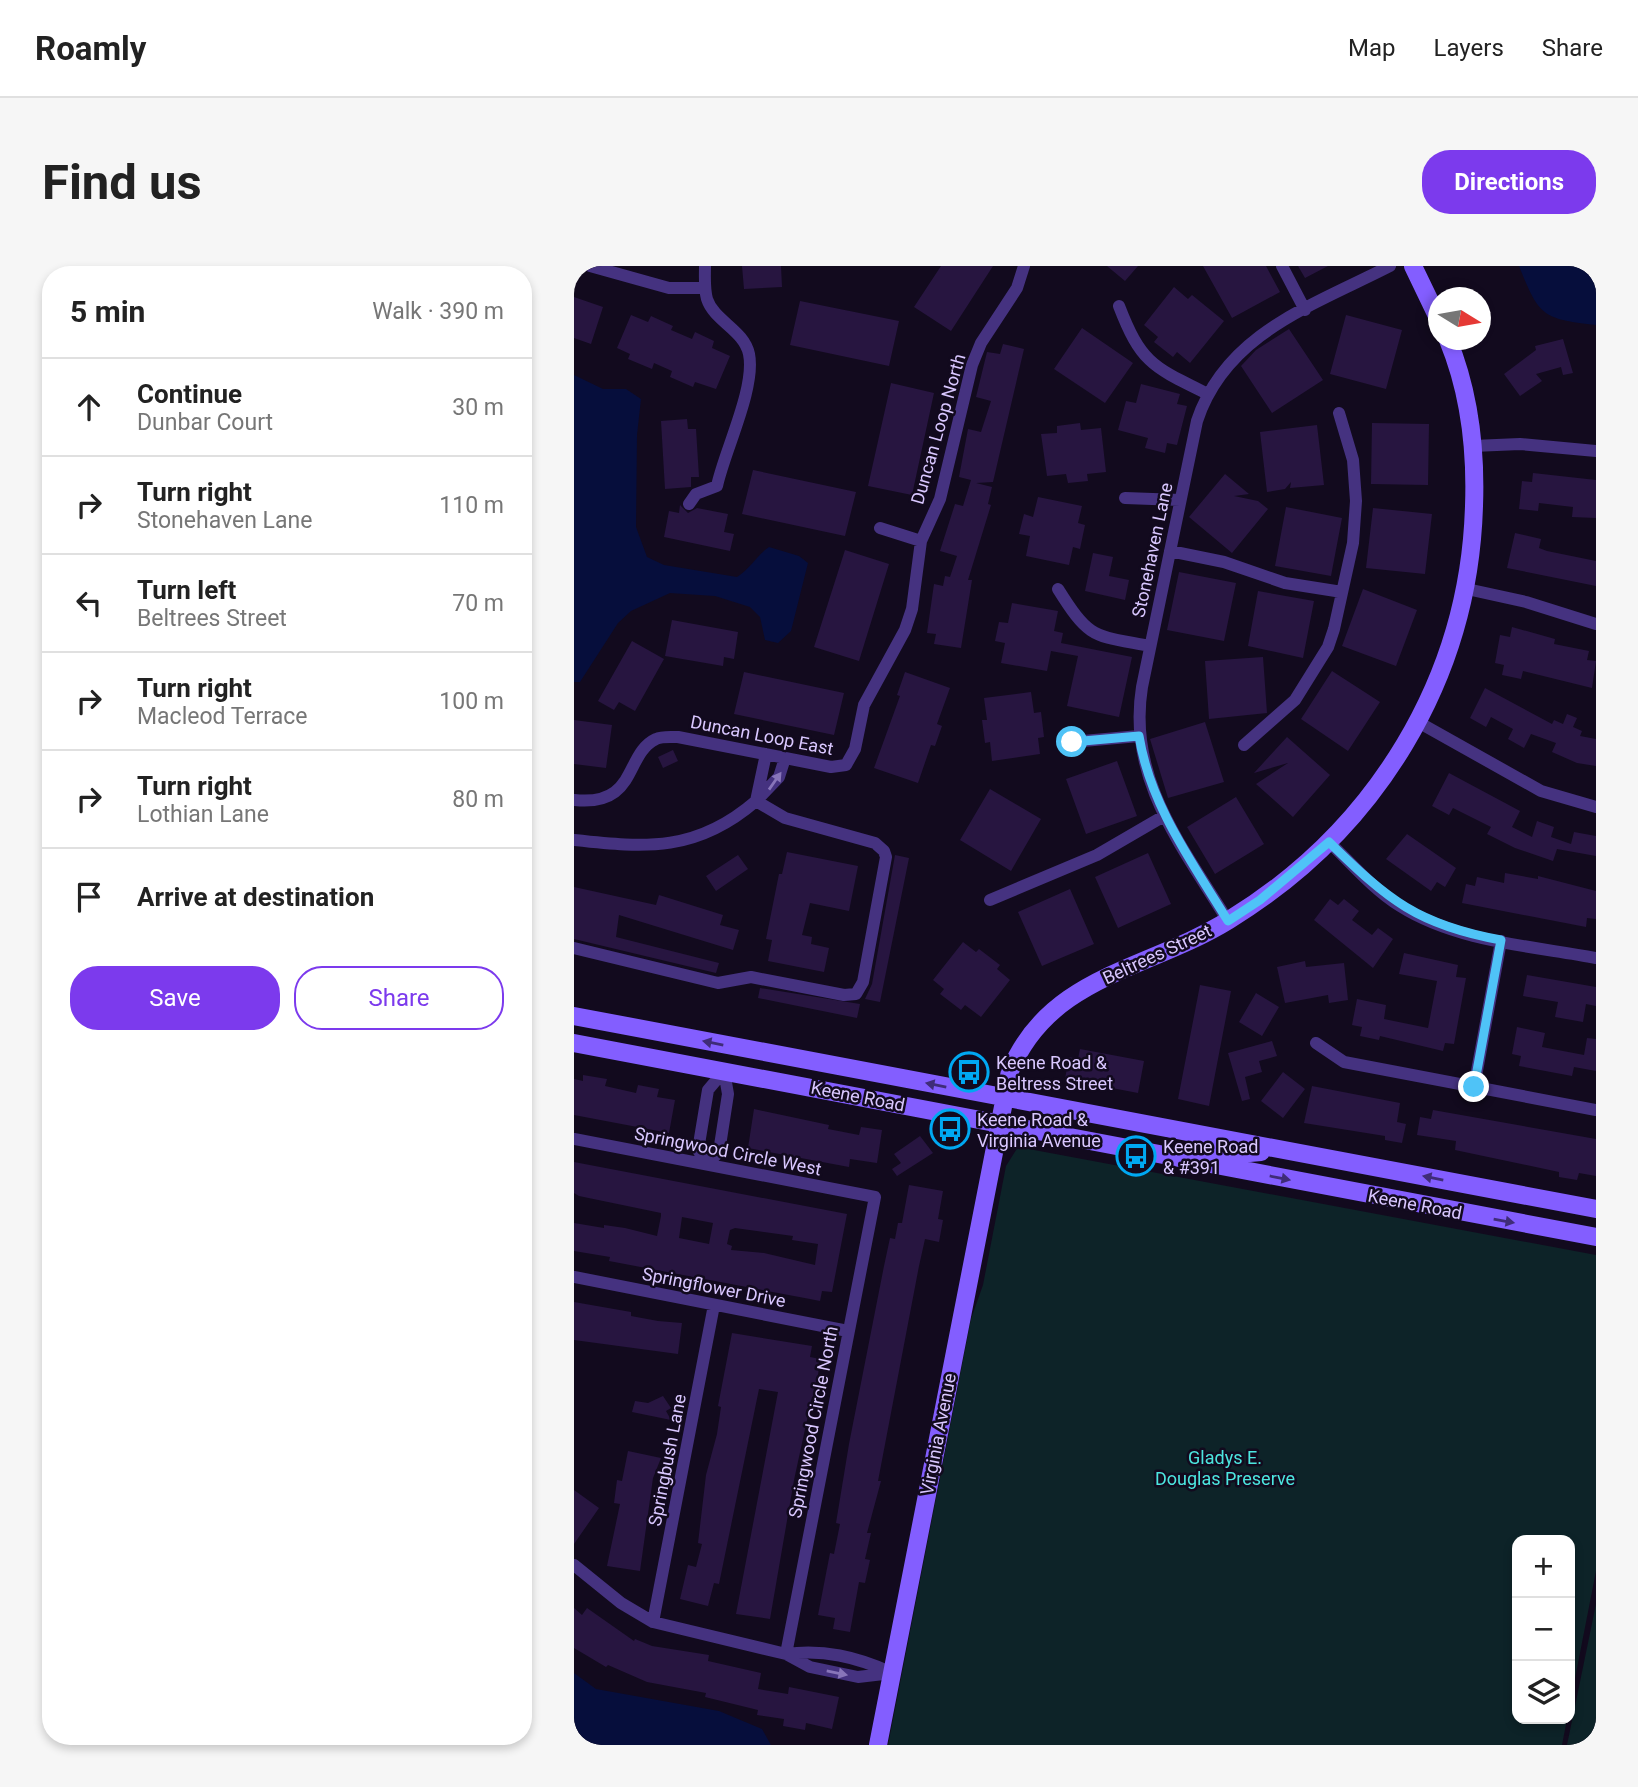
<!DOCTYPE html>
<meta charset="utf-8">
<style>
:root{--surface:#fff;--page:#f6f6f6;--text:#222;--muted:#767676;--line:#e0e0e0;--accent:#7c3aed}
body{margin:0;font-family:Roboto,sans-serif;background:var(--page);color:var(--text)}
.controls{position:absolute;right:21px;bottom:21px;display:grid;overflow:hidden;border-radius:14px;box-shadow:0 4px 10px #0003}
.controls button{width:63px;height:63px;display:grid;place-items:center;padding:0;border:0;border-bottom:2px solid var(--line);background:var(--surface);color:var(--text);font:35px sans-serif}
.compass{position:absolute;left:854px;top:21px;width:63px;height:63px;border-radius:50%;background:var(--surface);box-shadow:0 4px 10px #0003;rotate:101deg}
.stop{position:absolute;width:21px;height:21px;margin:-16px;border:5px solid #4fc3f7;border-radius:50%;background:#fff}
.stop.end{background:#4fc3f7;border-color:#fff;box-shadow:0 2px 7px #0008}
.list{margin:0;padding:0;list-style:none}
h2{display:flex;justify-content:space-between;align-items:center;height:91px;margin:0;padding:0 28px;font-size:30px}
h2 small{font-size:23px;font-weight:400;color:var(--muted)}
.list li{display:grid;grid-template-columns:46px 1fr auto;gap:21px;align-items:center;box-sizing:border-box;height:98px;padding:0 28px;border-top:2px solid var(--line)}
.list b{display:block;font-size:26px;white-space:nowrap}
.list p{margin:0;font-size:23px;white-space:nowrap;color:var(--muted)}
.list em{font-size:23px;font-style:normal;color:var(--muted)}
.actions{display:flex;gap:14px;padding:21px 28px}
.actions a{flex:1;padding:16px 0;border:2px solid var(--accent);border-radius:28px;text-align:center;font-size:24px;color:var(--accent)}
.actions .main{background:var(--accent);color:#fff}
.icon{flex:none;width:38px;height:38px;fill:none;stroke:currentColor;stroke-width:2;stroke-linecap:round;stroke-linejoin:round}
.map{position:relative;flex:none;width:1022px;height:1479px;overflow:hidden;border-radius:28px}
header{display:flex;align-items:center;gap:42px;box-sizing:border-box;height:98px;padding:0 35px;background:var(--surface);border-bottom:2px solid var(--line)}
header strong{font-size:33px}
nav{display:flex;gap:38px;margin-inline-start:auto;font-size:24px}
.intro{display:flex;align-items:center;justify-content:space-between;box-sizing:border-box;height:168px;padding:0 42px}
h1{margin:0;font-size:49px}
.button{padding:18px 32px;border-radius:28px;background:var(--accent);color:#fff;font-size:24px;font-weight:700}
main{display:flex;gap:42px;padding:0 42px}
aside{flex:1;background:var(--surface);border-radius:28px;box-shadow:0 4px 10px #0003}
.map>svg:first-child{display:block}
.green{fill:#0d2328}
.water{fill:#060e3c}
.building{fill:#271540;fill-rule:evenodd}
.lines{fill:none;stroke-linecap:round;stroke-linejoin:round}
.street{stroke:#453280;stroke-width:12}
.secondary{stroke:#835eff;stroke-width:18}
.oneway{fill:#8875b9}
.oneway2{fill:#3f2c78}
.route{stroke:#4fc3f7;stroke-width:9}
.labels{text-anchor:middle;dominant-baseline:central;stroke-width:5;stroke-linejoin:round;paint-order:stroke}
.street-label{font-size:18px;fill:#d9c7ff;stroke:#120a1e}
.poi-label{font-size:18px;fill:#d9c7ff;stroke:#120a1e;text-anchor:start}
.park-label{font-size:18px;fill:#4ce6df;stroke:#120a1e}
</style>
<header>
<strong>Roamly</strong>
<nav><a>Map</a><a>Layers</a><a>Share</a></nav>
</header>
<div class="intro"><h1>Find us</h1><a class="button">Directions</a></div>
<main>
<aside>
<h2>5 min<small>Walk · 390 m</small></h2>
<ul class="list">
<li><svg class="icon" aria-label="ahead" viewBox="0 0 24 24"><path d="M12 20V5M6 11l6-6 6 6"/></svg><div><b>Continue</b><p>Dunbar Court</p></div><em>30 m</em></li>
<li><svg class="icon" aria-label="right" viewBox="0 0 24 24"><path d="M7 20v-9h11M14 6l5 5-5 5"/></svg><div><b>Turn right</b><p>Stonehaven Lane</p></div><em>110 m</em></li>
<li><svg class="icon" aria-label="left" viewBox="0 0 24 24"><path d="M17 20v-9H6M10 6l-5 5 5 5"/></svg><div><b>Turn left</b><p>Beltrees Street</p></div><em>70 m</em></li>
<li><svg class="icon" aria-label="right" viewBox="0 0 24 24"><path d="M7 20v-9h11M14 6l5 5-5 5"/></svg><div><b>Turn right</b><p>Macleod Terrace</p></div><em>100 m</em></li>
<li><svg class="icon" aria-label="right" viewBox="0 0 24 24"><path d="M7 20v-9h11M14 6l5 5-5 5"/></svg><div><b>Turn right</b><p>Lothian Lane</p></div><em>80 m</em></li>
<li><svg class="icon" aria-label="arrive" viewBox="0 0 24 24"><path d="M6 21V4h12l-3 4 3 4H6"/></svg><div><b>Arrive at destination</b></div></li>
</ul>
<div class="actions"><a class="main">Save</a><a>Share</a></div>
</aside>
<div class="map">
<svg width="1022" height="1479" viewBox="0 0 1022 1479">
<rect width="100%" height="100%" fill="#120a1e"/>
<path class="green" d="M444,881L1022,989V1305L996,1438V1274H943V1453H993L988,1479H314L397,1053L409,1019L432,900Z
M1022,1338V1479H993Z"/>
<path class="water" d="M945,0H1022V59C968,53 965,50 945,0Z
M0,109L29,123H52L67,133L63,169L62,261L73,291L90,299L163,311C176,303 182,290 195,281L225,290L234,297L217,365L204,377L191,374L186,351L176,341L141,330L96,327L57,345L44,357L6,416H0Z
M0,1407L22,1423L145,1445L188,1463L197,1479H0Z"/>
<path class="building" d="M168,0H207L208,21L170,23Z
M367,0H419L377,65L340,41Z
M533,0H564L551,15Z
M629,0H692L706,26L658,52Z
M724,0H754L731,12Z
M600,21L614,33L618,29L650,55L616,97L603,86L599,91L580,76L584,71L570,59Z
M0,31L29,41L17,78L0,72Z
M226,35L325,55L315,100L216,79Z
M57,49L74,56L77,50L99,60L97,64L118,73L121,66L140,75L138,82L156,90L142,123L121,116L119,121L96,111L98,105L80,97L78,103L54,93L56,88L43,82Z
M772,49L828,64L812,123L756,108Z
M508,62L559,97L531,137L480,103Z
M715,63L749,114L698,147L667,100L682,84Z
M989,73L999,107L989,109L987,101L962,108L968,115L946,130L930,108L962,84L961,80Z
M429,78L450,83L419,216L402,217L418,221L414,238L417,239L394,314H398L387,382L360,378L362,368L353,367L360,318L369,320L371,310L376,311L383,290L366,285L381,238L389,240L397,214L385,211L394,163L407,166L417,135L402,131L413,86L426,88Z
M317,117L360,127L338,229L294,220Z
M567,118L606,128L603,138L613,140L603,179L593,177L591,187L571,182L574,172L544,164L552,135L562,137Z
M113,153L114,163H122L125,211H117V221L91,223L87,155Z
M506,157L507,164L527,162L532,206L513,208L514,215L494,217L492,208L473,210L467,168L483,167V160Z
M798,157L855,158L854,219L797,218Z
M743,159L750,219L716,222L717,216L711,223L693,226L686,166Z
M179,204L282,226L271,270L168,248Z
M959,207L1022,214V252L998,251L999,241L965,237L964,245L945,243L948,215L958,216Z
M651,208L675,228L660,230L684,235L694,243L658,287L615,251Z
M464,231L508,240L504,257L511,259L506,283L499,281L495,299L452,290L456,270L445,268L450,248L459,251Z
M106,239L114,247L123,242L154,248L150,266L160,268L156,285L90,271L95,245L105,247Z
M712,241L768,252L757,310L701,300Z
M799,242L858,248L851,308L792,302Z
M941,267L967,273L965,282L973,285L1022,295V320L933,302Z
M271,284L315,298L285,395L240,381Z
M519,287L539,291L535,310L555,314L551,334L511,325Z
M605,306L662,317L650,375L593,364Z
M789,323L843,344L822,400L768,380Z
M684,325L740,335L729,392L674,380Z
M438,337L484,345L480,365L489,367L487,377L558,391L545,451L493,440L504,390L477,385L473,405L427,397L431,377L421,375L425,356L434,357Z
M98,354L164,366L160,393L150,391L149,400L91,390Z
M938,361L981,373L980,378L1015,385L1013,394L1022,395L1018,422L949,405L947,413L928,409L930,399L921,397L926,369L936,371Z
M58,375L90,393L61,445L45,436L40,444L24,435Z
M689,391L693,447L635,453L631,395Z
M758,405L806,436L774,485L727,453Z
M170,406L270,427L260,469L160,448Z
M331,406L376,422L363,458L368,460L361,480L357,479L344,517L300,502L326,430L323,429Z
M911,422L978,458L980,454L989,458L993,448L1003,452L999,461L1008,465L1006,470L1022,473V500L1003,497L978,486L982,477L957,468L950,482L934,473L939,463L917,451L912,461L896,452Z
M457,426L460,447L467,446L470,471L464,472L466,488L418,495L416,476L411,477L408,454H413L410,432Z
M0,454L38,459L32,502L0,498Z
M631,456L650,516L594,532L576,473Z
M713,471L756,509L719,551L682,518L714,497L680,507Z
M99,484L104,495L89,502L84,491Z
M543,495L563,550L512,568L492,513Z
M875,507L946,545L938,561L958,571L963,555L980,561L977,571L997,578L1000,566L1022,570V590L983,583L979,595L941,582L913,568L917,561L879,542L875,549L858,540Z
M416,523L467,553L437,605L386,574Z
M662,531L690,578L641,608L613,561Z
M833,568L882,602L871,621L863,616L857,625L812,593Z
M213,586L284,600L275,645L236,637L228,669L238,671L237,678L255,682L250,706L194,695L198,674L192,673L205,608H208Z
M574,587L597,638L544,662L521,611Z
M164,589L174,603L142,625L132,610Z
M321,589L335,592L306,736L291,733L298,718Z
M931,607L964,613V610L1022,625V653L1013,652L1012,661L888,637L892,618L901,620L903,611L930,617Z
M0,621L82,639L85,629L149,649L146,659L165,664L159,684L45,649L42,671L145,697L142,707L0,673Z
M496,623L520,678L468,700L444,646Z
M756,633L764,639L770,633L785,645L778,654L798,669L804,662L819,673L799,702L740,654Z
M389,676L402,686L405,683L426,699L423,703L436,714L407,751L391,739L387,744L366,728L370,723L359,714Z
M830,687L884,699L882,711L892,712L880,778L871,777L869,785L806,770L805,774L786,770L788,761L778,759L783,733L812,739L810,753L854,762L863,715L825,708Z
M731,695L732,701L770,697L774,734L755,737L754,729L711,737L703,701Z
M953,709L1022,721V740L1012,738L1009,756L981,751L984,736L949,730Z
M626,719L657,725L635,840L604,833Z
M186,722L286,738L283,752L184,732Z
M682,727L705,741L688,770L665,756Z
M943,761L971,767L968,781L1010,789L1013,772L1022,773V805L1000,801L998,810L945,800L947,790L938,788Z
M698,775L703,790L685,795L688,806L671,811L676,833L668,835L654,787Z
M506,783L570,795L564,827L491,813L495,791L504,793Z
M709,806L731,823L709,852L687,835Z
M9,809L33,813L31,820L62,827L64,819L85,823L83,831L101,834L95,867L0,849V813L9,815Z
M738,820L826,837L823,856L832,858L828,877L811,874V870L730,857Z
M180,843L255,859L254,863L285,869L287,861L308,864L303,897L276,893L275,901L174,882Z
M859,844L1022,873V910L1005,907L1003,914L985,911V906L881,884L882,875L843,869L846,851L857,853Z
M346,870L359,887L323,910L318,903L327,897L320,888Z
M0,896L273,948L258,1026L248,1025L246,1035L236,1033L35,995L36,991L0,985V957L30,962V959L51,962L83,970L87,950V947L5,930L0,927ZM108,951L139,957L135,978L105,972ZM161,962L219,970L218,974L244,978L241,999L190,987L157,984L158,980L153,978L156,964Z
M335,919L369,925L364,953L369,954L365,976L351,973L345,1000L304,1215H307L293,1267H297L291,1293L296,1294L291,1317L285,1316L276,1366L259,1363L261,1352L244,1349L256,1287L260,1288L266,1258L262,1257L275,1178L310,1000L316,972L321,973L324,957H328Z
M0,1036L57,1046V1050L84,1055L108,1057L104,1088L0,1074Z
M158,1067L238,1080L236,1091L246,1093L241,1132L238,1131L220,1214L196,1353L162,1348L204,1126L185,1123L145,1318L140,1317L134,1340L106,1333L114,1299L122,1301L128,1278L124,1277L132,1209L143,1168L147,1141L144,1140Z
M89,1130L97,1142L92,1145L97,1154L58,1146L61,1135L74,1137Z
M54,1185L87,1192L79,1212L66,1305L33,1300L46,1238L40,1237L43,1214L48,1215Z
M0,1224L25,1242L0,1278Z
M0,1342L8,1349L13,1342L60,1375L61,1373L78,1380L135,1389L134,1395L187,1407L184,1423L214,1428L215,1421L265,1431L258,1463L232,1457L231,1464L209,1460L210,1453L183,1449L184,1444L131,1431L132,1427L73,1416L34,1399L32,1401L0,1382Z"/>
<g class="lines">
<path class="street" d="M16,0L95,22H131
M708,0L731,44
M545,40C567,97 579,101 632,127
M899,180L946,178L1022,185
M551,232L606,234
M115,238L122,228L143,220C150,186 182,122 175,88C170,64 140,55 133,33C130,22 131,11 131,0
M306,262L347,275
M596,285L650,296L711,317L768,326
M484,323C516,374 519,369 576,380
M893,323L952,336L1022,358
M844,456L967,525L1022,541
M498,476L565,470
M670,479L721,434L754,381L760,363L779,277L782,235L779,194L765,147
M192,488L182,535L205,511L211,492
M0,534C64,541 50,488 82,473C88,470 97,471 104,471L257,501L272,499L281,483L290,439L331,364L338,343L347,275L366,233L398,99L407,77L443,22L450,0
M0,574C73,582 123,586 182,535L211,552L301,577L310,585L312,591L289,716L282,728L270,729L177,711L144,717L0,682
M755,576C778,598 799,623 826,640C883,676 958,680 1022,692
M416,634L523,589L590,550
M654,655C608,580 553,513 568,421L623,155C652,67 740,39 816,0
M742,777L770,796L1022,844
M150,805L154,828L145,886L133,898L124,884L134,824Z
M900,821L927,675
M0,873L301,931L212,1388
M0,1011L274,1065
M0,1299L47,1337L79,1356L212,1388L236,1401L284,1411L318,1407
M79,1356L140,1039
M212,1388C250,1383 282,1391 316,1406"/>
<path class="secondary" d="M839,0L864,52
M0,750L1022,943
M0,777L1022,971
M628,881L664,888L687,886
M304,1479L436,805C476,709 574,704 655,654C802,564 895,413 900,240C902,185 895,125 874,74"/>
</g>
<defs><path id="oneway-solid" d="M-6-.8H1V-3.2L6.5 0L1 3.2V.8H-6Z" transform="scale(1.75)"/></defs>
<g class="oneway">
<use href="#oneway-solid" transform="translate(201 515) rotate(-55)"/>
<use href="#oneway-solid" transform="translate(263 1407) rotate(11)"/>
</g>
<g class="oneway2">
<use href="#oneway-solid" transform="translate(139 777) rotate(-169)"/>
<use href="#oneway-solid" transform="translate(362 819) rotate(-169)"/>
<use href="#oneway-solid" transform="translate(706 912) rotate(11)"/>
<use href="#oneway-solid" transform="translate(859 912) rotate(-169)"/>
<use href="#oneway-solid" transform="translate(930 955) rotate(10)"/>
</g>
<g class="lines">
<path class="route" d="M498,476L565,470C576,539 618,596 654,655L686,634L755,576C814,634 844,659 927,674L900,821"/>
</g>
<defs>
<g id="bus-ring" transform="scale(2.0125)"><circle r="9.5" fill="#120a1e" stroke="#00a8f2" stroke-width="1.5"/><path d="M-5-6H5V4H4V6H2V4H-2V6H-4V4H-5ZM-3.5-4V0h7V-4ZM-3.5 1.2v1.5H-2V1.2ZM2 1.2v1.5H3.5V1.2Z" fill="#00a8f2"/></g>
</defs>
<g fill-rule="evenodd">
<use href="#bus-ring" x="395" y="806"/>
<use href="#bus-ring" x="376" y="863"/>
<use href="#bus-ring" x="562" y="890"/>
</g>
<g class="labels">
<g class="street-label">
<text transform="translate(364 163) rotate(-74)">Duncan Loop North</text>
<text transform="translate(578 284) rotate(-78)">Stonehaven Lane</text>
<text transform="translate(188 469) rotate(11)">Duncan Loop East</text>
<text transform="translate(583 688) rotate(-25)">Beltrees Street</text>
<text transform="translate(284 830) rotate(11)">Keene Road</text>
<text transform="translate(154 885) rotate(11)">Springwood Circle West</text>
<text transform="translate(841 938) rotate(11)">Keene Road</text>
<text transform="translate(140 1021) rotate(11)">Springflower Drive</text>
<text transform="translate(239 1156) rotate(-79)">Springwood Circle North</text>
<text transform="translate(364 1168) rotate(-79)">Virginia Avenue</text>
<text transform="translate(93 1194) rotate(-79)">Springbush Lane</text>
</g>
<g class="poi-label">
<text x="422" y="796">Keene Road &amp;<tspan x="422" dy="21">Beltress Street</tspan></text>
<text x="403" y="853">Keene Road &amp;<tspan x="403" dy="21">Virginia Avenue</tspan></text>
<text x="589" y="880">Keene Road<tspan x="589" dy="21">&amp; #391</tspan></text>
</g>
<g class="park-label">
<text x="651" y="1191">Gladys E.<tspan x="651" dy="21">Douglas Preserve</tspan></text>
</g>
</g>
</svg>
<div class="controls">
<button>+</button>
<button>−</button>
<button><svg class="icon" aria-label="layers" viewBox="0 0 24 24"><path d="M12 4l9 5-9 5-9-5zM3 14l9 5 9-5"/></svg></button>
</div>
<svg class="compass" viewBox="-18 -18 36 36"><path d="M0-13l5 13h-10z" fill="#e53935"/><path d="M0 13l5-13h-10z" fill="#767676"/></svg>
<div class="stop" style="left:498px;top:476px"></div>
<div class="stop end" style="left:900px;top:821px"></div>
</div>
</main>
